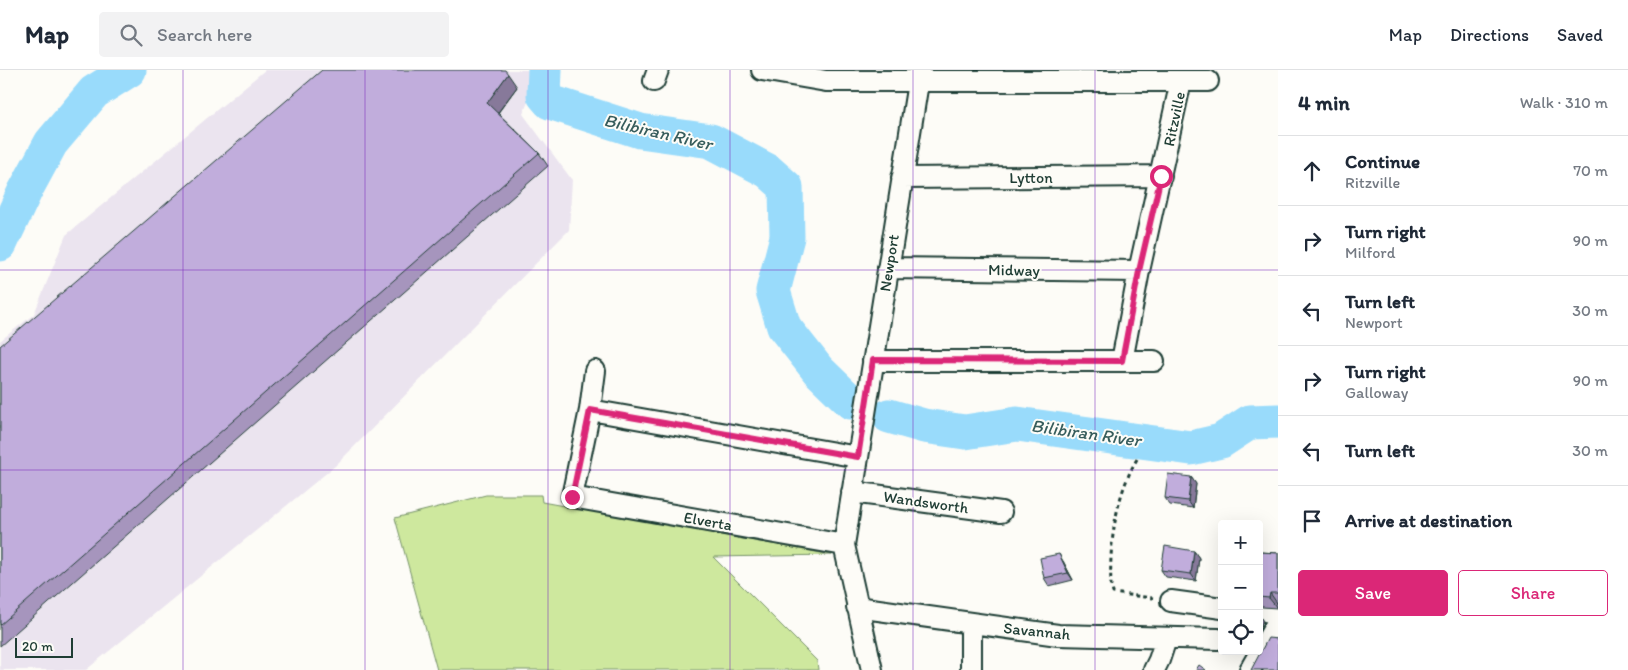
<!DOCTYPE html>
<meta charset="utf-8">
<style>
:root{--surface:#fff;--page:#f2f2f3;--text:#1f2937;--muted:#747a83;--line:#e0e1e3;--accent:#db2777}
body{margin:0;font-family:Itim,sans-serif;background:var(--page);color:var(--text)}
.controls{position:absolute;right:15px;bottom:15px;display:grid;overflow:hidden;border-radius:5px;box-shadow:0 5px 20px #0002}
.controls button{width:45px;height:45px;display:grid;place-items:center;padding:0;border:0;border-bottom:1px solid var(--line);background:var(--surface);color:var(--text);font:25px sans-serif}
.scale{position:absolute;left:15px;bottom:12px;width:58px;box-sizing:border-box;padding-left:5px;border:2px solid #1f3d34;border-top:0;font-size:14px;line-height:18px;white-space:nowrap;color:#1f3d34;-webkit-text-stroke:4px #fdfcf7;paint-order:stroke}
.stop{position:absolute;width:15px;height:15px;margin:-11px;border:4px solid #db2777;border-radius:50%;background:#fff}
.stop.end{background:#db2777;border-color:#fff;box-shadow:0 1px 5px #0008}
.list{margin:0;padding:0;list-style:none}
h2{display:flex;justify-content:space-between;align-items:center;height:65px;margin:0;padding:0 20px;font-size:21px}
h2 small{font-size:16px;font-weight:400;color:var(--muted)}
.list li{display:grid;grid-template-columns:32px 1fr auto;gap:15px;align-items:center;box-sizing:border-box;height:70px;padding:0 20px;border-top:1px solid var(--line)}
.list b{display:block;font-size:19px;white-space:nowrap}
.list p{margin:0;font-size:16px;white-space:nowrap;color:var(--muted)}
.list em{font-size:16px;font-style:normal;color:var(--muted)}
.actions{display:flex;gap:10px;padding:15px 20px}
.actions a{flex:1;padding:11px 0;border:1px solid var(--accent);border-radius:5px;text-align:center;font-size:18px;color:var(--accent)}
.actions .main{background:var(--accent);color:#fff}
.icon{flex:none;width:28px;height:28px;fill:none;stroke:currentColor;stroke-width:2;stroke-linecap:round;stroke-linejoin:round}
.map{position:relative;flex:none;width:1278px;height:600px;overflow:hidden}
header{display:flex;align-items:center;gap:30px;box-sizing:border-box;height:70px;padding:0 25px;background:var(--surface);border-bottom:1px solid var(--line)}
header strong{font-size:24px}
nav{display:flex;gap:28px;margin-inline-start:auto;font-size:18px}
.search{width:350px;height:45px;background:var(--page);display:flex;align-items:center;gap:12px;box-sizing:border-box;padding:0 18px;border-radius:5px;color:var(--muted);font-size:19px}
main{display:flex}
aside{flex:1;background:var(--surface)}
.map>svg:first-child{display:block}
.built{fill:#ebe4ef}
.green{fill:#cee89e;stroke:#769269}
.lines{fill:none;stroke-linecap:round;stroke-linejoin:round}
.river{stroke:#99dbfb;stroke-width:35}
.street-casing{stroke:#1f3d34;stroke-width:24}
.path{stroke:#1f3d34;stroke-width:3;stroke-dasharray:4 4;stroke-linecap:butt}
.street{stroke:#fdfcf7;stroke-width:20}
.wall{fill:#a695bd;stroke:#1f3d34}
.shaded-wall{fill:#87799a;stroke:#1f3d34}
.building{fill:#c1addc;stroke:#1f3d34}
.route{stroke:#db2777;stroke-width:6}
.grid{fill:none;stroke:#7b2cbf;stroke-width:1;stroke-opacity:0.55}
.labels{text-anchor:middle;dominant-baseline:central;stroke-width:4;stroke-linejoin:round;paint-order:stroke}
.street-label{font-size:16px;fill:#1f3d34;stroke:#fdfcf7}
.water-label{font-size:18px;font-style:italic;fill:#375d5c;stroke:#fdfcf7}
</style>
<header>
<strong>Map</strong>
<div class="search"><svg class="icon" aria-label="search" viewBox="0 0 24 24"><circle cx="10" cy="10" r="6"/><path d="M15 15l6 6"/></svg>Search here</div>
<nav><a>Map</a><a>Directions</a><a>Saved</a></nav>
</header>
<main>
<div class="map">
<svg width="1278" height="600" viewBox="0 0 1278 600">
<rect width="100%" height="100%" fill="#fdfcf7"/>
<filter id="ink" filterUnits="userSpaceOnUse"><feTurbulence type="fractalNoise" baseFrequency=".02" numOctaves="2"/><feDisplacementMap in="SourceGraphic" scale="10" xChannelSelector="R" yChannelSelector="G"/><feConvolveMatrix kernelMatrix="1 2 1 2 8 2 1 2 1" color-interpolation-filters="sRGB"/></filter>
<g filter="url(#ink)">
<path class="built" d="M265,0H541L523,44L572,110L569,160L335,396L86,600H0V271L34,244L66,165Z"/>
<path class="green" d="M486,425H541L542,432L832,485L713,487L817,591L818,600H437L395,448Z"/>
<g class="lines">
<path class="river" d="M545,0L544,25L550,32L640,61L711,71L768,101L786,117L787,167L773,221L784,257L818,300L851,332
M0,174L25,121L51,73L94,22L129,0
M889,346L924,356L965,362L1017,354L1191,378L1221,371L1250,352L1278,351"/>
<g class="street-casing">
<path id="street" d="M762,0L826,11H1208
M654,11L658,0
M902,108L1161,106
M888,198L1139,201
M873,291H1154
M1122,291L1139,201L1181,11
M595,301L590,340L572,427L844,475
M590,340L858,387
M852,422L1001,442
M1171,531L1222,538
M857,537L1058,565L1218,569
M1259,540L1278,543
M872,600L844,475L920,0
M971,600V554
M1154,600L1159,590L1166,569
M1250,600L1278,551"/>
</g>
<path class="path" d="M1137,389C1116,425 1109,473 1111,515L1113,523L1153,528"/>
<use href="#street" class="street"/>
</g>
<path class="wall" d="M517,17L498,43L539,83L548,96L0,576V276Z
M1191,407L1196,414L1193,438L1170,435L1165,428Z
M1194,481L1199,488L1196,511L1166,507L1161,500Z
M1259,482L1278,483V533H1277V538L1262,537L1259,533Z
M1063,491L1073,510L1049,516L1044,508Z"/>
<path class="shaded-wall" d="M508,4L517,17L496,45L487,33Z
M1191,407L1196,414L1193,438L1188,431Z
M1194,481L1199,488L1196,511L1191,504Z
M1059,484L1063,491L1073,510L1068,503Z
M1270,523L1277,533V538L1269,528Z
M1259,545L1263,551L1259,559Z"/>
<path class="building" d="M322,0H505L508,4L487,33L539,83L0,555V276Z
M1168,404L1191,407L1188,431L1165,428Z
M1165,476L1194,481L1191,504L1161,500Z
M1259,482L1278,483V523H1270L1269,528L1259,527Z
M1059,484L1068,503L1044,508L1040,488Z
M1268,568L1278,569V600H1251Z
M1199,595L1206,600H1196Z"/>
</g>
<g class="lines" filter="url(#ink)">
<path class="route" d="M572,427L590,340L858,387L873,290L1122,291L1139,201L1161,106"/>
</g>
<path class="grid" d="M183,0V600M365,0V600M548,0V600M730,0V600M913,0V600M1095,0V600M0,200H1278M0,400H1278"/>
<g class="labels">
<g class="street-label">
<text transform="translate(1174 49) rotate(-78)">Ritzville</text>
<text x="1031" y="107">Lytton</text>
<text transform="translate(889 193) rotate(-81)">Newport</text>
<text transform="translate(1014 200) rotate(1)">Midway</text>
<text transform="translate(926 432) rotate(8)">Wandsworth</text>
<text transform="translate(708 451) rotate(10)">Elverta</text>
<text transform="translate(1037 561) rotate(6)">Savannah</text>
</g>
<g class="water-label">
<text transform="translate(658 62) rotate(13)">Bilibiran River</text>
<text transform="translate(1086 363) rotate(8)">Bilibiran River</text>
</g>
</g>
</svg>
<div class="controls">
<button>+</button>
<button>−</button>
<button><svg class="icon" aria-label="locate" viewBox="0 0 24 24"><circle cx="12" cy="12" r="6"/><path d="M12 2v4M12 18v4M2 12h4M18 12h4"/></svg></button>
</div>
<div class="scale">20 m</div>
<div class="stop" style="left:1161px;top:106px"></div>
<div class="stop end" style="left:572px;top:427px"></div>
</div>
<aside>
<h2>4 min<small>Walk · 310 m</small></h2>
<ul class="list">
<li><svg class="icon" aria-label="ahead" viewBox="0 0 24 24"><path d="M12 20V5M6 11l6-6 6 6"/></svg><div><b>Continue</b><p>Ritzville</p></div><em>70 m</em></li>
<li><svg class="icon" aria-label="right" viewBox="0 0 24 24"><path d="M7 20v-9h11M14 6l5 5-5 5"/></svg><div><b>Turn right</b><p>Milford</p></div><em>90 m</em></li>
<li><svg class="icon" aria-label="left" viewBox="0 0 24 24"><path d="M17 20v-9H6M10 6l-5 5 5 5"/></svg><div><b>Turn left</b><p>Newport</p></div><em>30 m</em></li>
<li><svg class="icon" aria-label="right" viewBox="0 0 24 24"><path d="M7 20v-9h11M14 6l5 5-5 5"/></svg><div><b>Turn right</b><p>Galloway</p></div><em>90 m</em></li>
<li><svg class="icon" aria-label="left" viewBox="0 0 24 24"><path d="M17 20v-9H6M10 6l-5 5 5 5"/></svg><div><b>Turn left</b></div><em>30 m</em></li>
<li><svg class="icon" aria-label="arrive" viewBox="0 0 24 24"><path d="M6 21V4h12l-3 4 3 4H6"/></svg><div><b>Arrive at destination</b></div></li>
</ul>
<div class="actions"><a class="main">Save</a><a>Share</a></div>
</aside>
</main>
